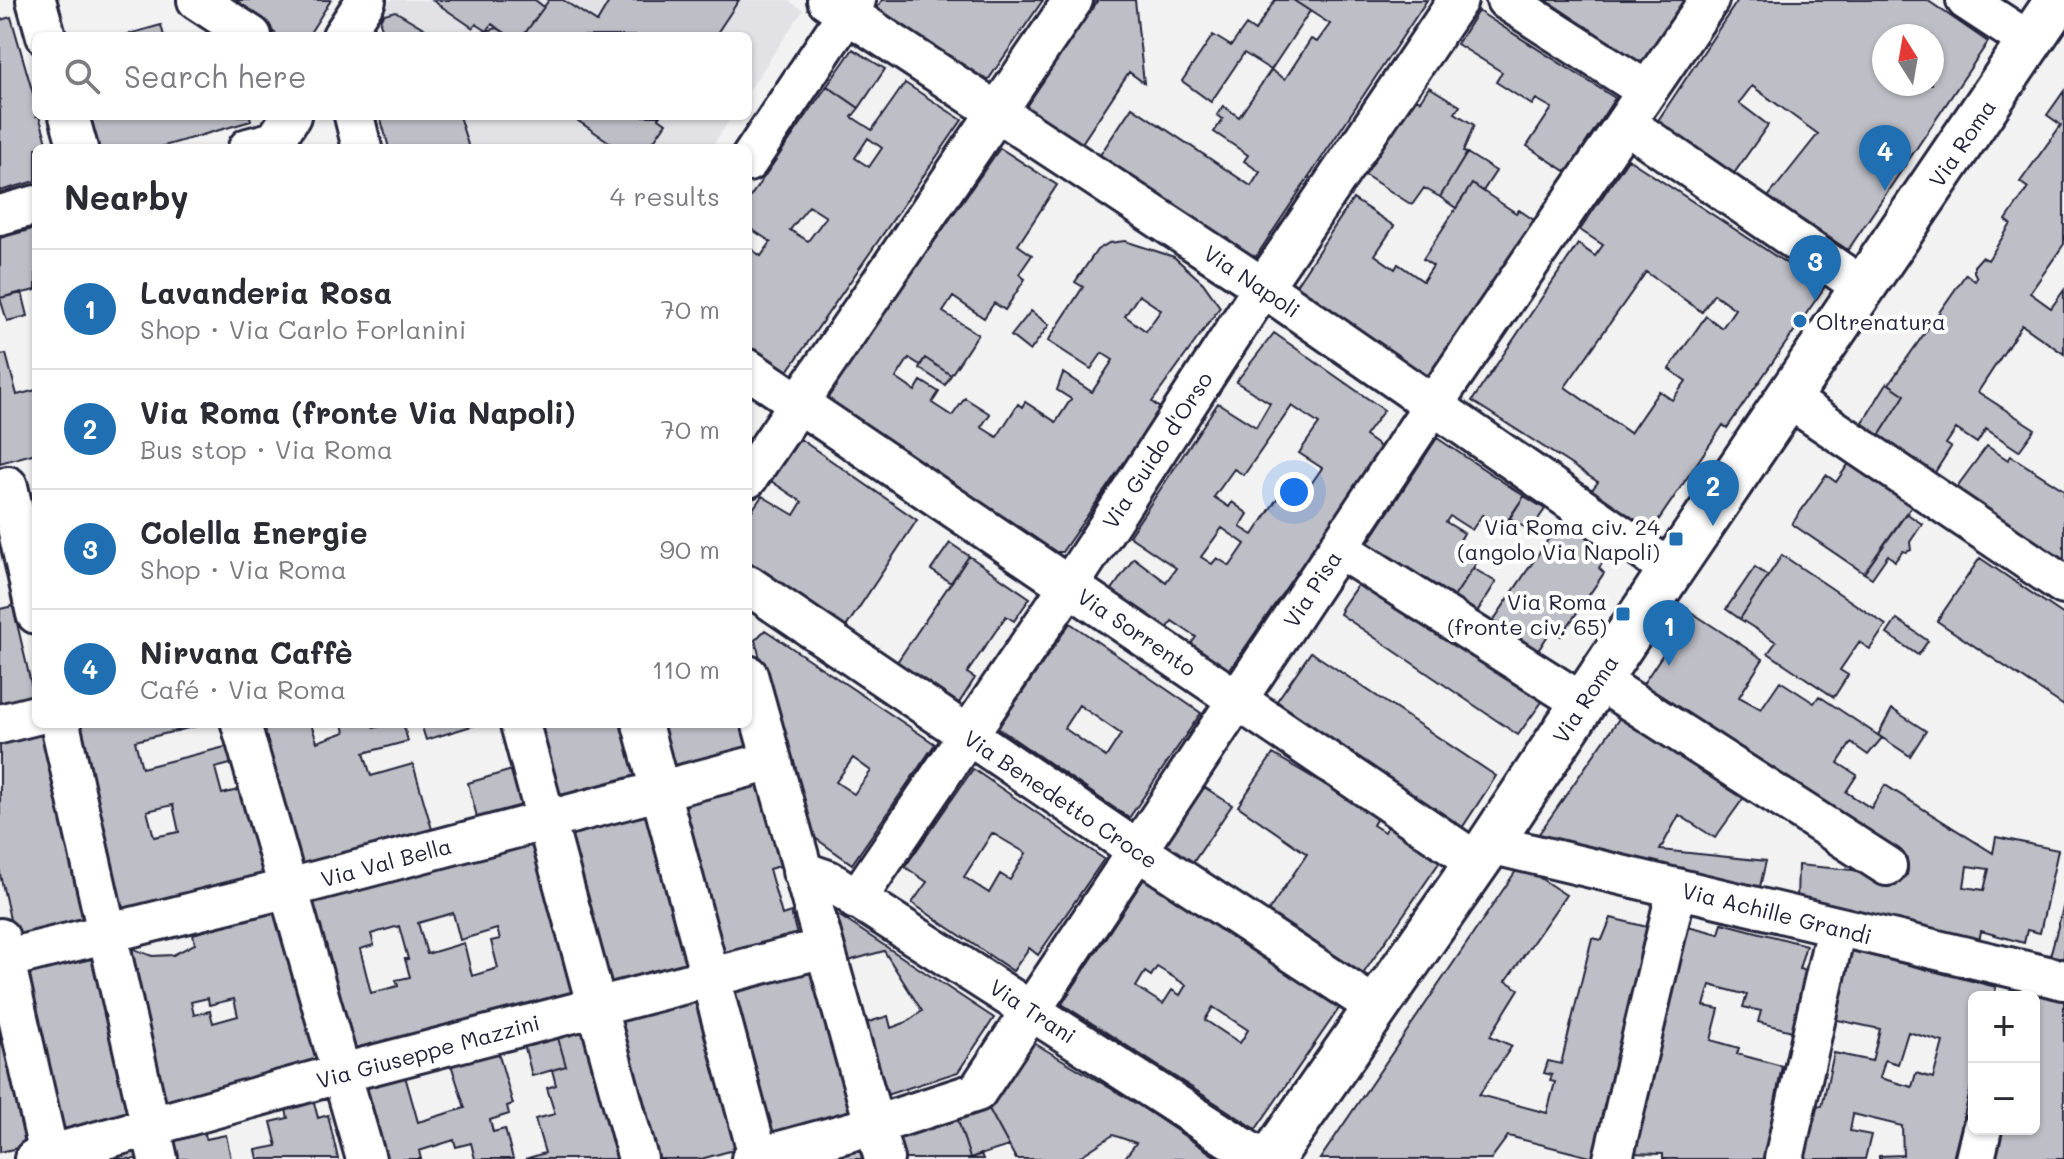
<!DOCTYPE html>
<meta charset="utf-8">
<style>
:root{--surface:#fff;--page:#f2f2f3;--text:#2b2b33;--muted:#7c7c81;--line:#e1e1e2;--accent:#1f6fb2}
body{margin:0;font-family:Mali,sans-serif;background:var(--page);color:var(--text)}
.controls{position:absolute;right:24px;bottom:24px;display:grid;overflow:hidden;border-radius:12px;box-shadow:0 2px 6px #0004}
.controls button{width:72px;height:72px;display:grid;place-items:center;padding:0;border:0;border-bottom:2px solid var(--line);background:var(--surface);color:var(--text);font:40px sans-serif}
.compass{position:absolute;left:1872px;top:24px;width:72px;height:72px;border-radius:50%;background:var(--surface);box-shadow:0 2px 6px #0004;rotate:349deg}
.you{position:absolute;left:1294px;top:492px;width:28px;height:28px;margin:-20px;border:6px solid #fff;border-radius:50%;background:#1a73e8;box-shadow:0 0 0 12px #1a73e833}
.badge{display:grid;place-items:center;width:52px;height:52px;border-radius:50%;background:var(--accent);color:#fff;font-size:26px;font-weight:700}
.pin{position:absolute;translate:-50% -66px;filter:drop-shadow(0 2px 4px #0008)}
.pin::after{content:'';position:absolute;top:42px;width:28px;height:24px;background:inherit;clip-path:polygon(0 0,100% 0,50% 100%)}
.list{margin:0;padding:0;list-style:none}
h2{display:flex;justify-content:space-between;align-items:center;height:104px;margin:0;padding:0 32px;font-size:34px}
h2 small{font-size:26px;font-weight:400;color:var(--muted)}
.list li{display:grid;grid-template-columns:52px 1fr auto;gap:24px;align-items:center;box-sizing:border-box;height:120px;padding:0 32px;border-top:2px solid var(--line)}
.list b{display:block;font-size:30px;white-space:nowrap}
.list p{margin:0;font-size:26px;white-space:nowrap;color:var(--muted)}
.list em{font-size:26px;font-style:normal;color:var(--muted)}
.icon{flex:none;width:44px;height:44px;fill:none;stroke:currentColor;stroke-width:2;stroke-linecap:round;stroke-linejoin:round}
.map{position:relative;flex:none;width:2064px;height:1159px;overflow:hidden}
.search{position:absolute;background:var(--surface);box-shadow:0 2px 6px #0004;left:32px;top:32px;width:720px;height:88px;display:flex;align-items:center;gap:20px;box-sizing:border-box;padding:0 28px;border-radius:12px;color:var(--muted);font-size:30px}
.panel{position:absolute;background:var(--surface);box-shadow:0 2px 6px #0004;left:32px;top:144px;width:720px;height:584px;border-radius:12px}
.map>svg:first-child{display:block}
.built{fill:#e2e2e6}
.building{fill:#bebec6;stroke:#22223b;stroke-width:2;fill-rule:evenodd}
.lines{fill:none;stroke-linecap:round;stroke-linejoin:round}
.street-casing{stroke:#22223b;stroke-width:44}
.secondary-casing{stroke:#22223b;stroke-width:50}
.street{stroke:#fff;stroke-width:38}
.secondary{stroke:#fff;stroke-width:44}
.poi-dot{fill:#1f6fb2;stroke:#fff;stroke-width:3}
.labels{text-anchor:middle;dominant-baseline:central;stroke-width:8;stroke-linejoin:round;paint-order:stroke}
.street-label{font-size:22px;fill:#22223b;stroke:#fff}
.poi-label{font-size:22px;fill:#22223b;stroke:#fff;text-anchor:end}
</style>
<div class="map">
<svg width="2064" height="1159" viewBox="0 0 2064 1159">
<rect width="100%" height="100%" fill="#f2f2f3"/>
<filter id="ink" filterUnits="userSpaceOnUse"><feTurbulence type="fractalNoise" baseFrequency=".0125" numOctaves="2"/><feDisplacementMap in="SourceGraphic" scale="16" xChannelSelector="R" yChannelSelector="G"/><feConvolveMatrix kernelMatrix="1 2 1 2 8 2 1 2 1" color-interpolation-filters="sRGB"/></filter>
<g filter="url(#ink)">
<path class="built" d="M390,0H788L803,10L748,92V36H385L380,23Z
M380,116H732L711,148H389Z"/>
<path class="building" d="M230,0H331L308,36H279Z
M432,0H535L544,7L523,36H510L492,24L487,31L476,24L473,28Z
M549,0H563L597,22L610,0H739L715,36H523Z
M882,0H1043L986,83L877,8Z
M1098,0H1135L1144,83L1129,72L1080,146L1024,109Z
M1275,0H1293L1310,11L1271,70L1244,53L1211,102L1182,81L1213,35L1231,46L1246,25L1255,31Z
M1293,0H1427L1253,261L1098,158L1132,107L1251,186L1260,172L1244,161L1248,155L1214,132L1223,119L1217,115L1223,106L1239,117L1271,70L1285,79L1311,39L1317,42L1330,24Z
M1546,0H1690L1643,65Z
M1738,0H1927L1988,42L1848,250L1768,197L1818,134L1752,86L1739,103L1768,125L1730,179L1655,125ZM1884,36H1932V84H1884Z
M395,11L430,32L431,36H385L380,23L381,18L384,14Z
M1478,11L1615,98L1567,172L1527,146L1552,108L1536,99L1532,105L1496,82L1502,72L1457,44Z
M11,17L36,104V116H39L49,148H36V181L0,191V20Z
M161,25L164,36H122Z
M497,28L510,36H471L487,31Z
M853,49L885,69L859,108L827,86Z
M905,83L962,120L786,374L748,348V247L761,256L771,242L748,227V200L827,86L859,108L852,117L872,130ZM868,138L882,148L869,167L855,158ZM809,206L826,217L808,241L790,230Z
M1429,87L1460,106L1455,113L1474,125L1463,152L1467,153L1440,197L1424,188L1412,205L1365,175L1415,98L1420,101Z
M2064,91V244L2030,293L2051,308L2064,290V354L2022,325L1978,392L2035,429L2019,451L1986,429L1977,443L1956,429L1946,444L1951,447L1932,477L1877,439L1905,395L1889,384L1966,274L1975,281L1977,278L1974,272V266L1982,257L1988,260L2011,224L2006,220L2028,188L2020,182L2061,125L2047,115Z
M90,116H250L251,121L157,148H99Z
M380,116H459L469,148H389Z
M571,116H660L659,118L666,123L649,148H618Z
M1000,148L1057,185L1018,245L1032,255L1019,274L1025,279L1005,310L994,303L984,318L953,297L943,312L978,334L951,375L925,358L920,365L909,358L896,378L915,391L921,381L939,392L932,403L952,416L965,398L990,414L981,427L997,437L1018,404L1022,407L1025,402L1056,422L1071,399L1057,390L1063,373L1092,392L1113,360L1102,353L1091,369L1048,341L1083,287L1075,282L1097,250L1109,243L1125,241L1174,257L1203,283L1220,307L1152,402L1161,409L1062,552H1050L822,401ZM1139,295L1161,310L1146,331L1125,316Z
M1467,153L1496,171L1483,191L1472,184L1456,208L1440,197Z
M1628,159L1824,288L1727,428L1723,425L1651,531L1591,491L1598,482L1472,401L1578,244L1595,256L1603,245L1580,230ZM1646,272L1702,312L1714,294L1735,309L1722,328L1706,316L1669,369L1686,381L1672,400L1659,391L1630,433L1565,387Z
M1472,184L1516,213L1519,210L1534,220L1428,380L1292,291L1353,199L1394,226L1375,255L1395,269L1398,264L1423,281L1433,266L1423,259Z
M36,228V290L0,298V238Z
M22,292L28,316L7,321L0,298Z
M1031,311L1049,325L1030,351L1011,336Z
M1274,333L1384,410L1365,436L1382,448L1227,674L1188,648L1196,637L1172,621L1165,633L1109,594L1134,558L1166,582L1176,568L1129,536L1218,403L1256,427L1270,403L1236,382ZM1292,406L1319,424L1299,453L1322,468L1311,484L1294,473L1253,535L1240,527L1248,514L1232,502L1229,507L1214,497L1234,469L1244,475ZM1222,528L1245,544L1230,566L1217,558L1212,564L1201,557Z
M6,354L17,395L36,390V453L0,463V355Z
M925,358L951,375L945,385L919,368Z
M1887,383L1905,395L1877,439L1860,427Z
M1437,438L1524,496L1502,529L1482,515L1472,530L1450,516L1446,522L1464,533L1459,542L1481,556L1452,600L1368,543Z
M800,439L917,520L846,627L748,562V516L762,496L794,515L802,502L771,481Z
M1987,446L2008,460L2011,456L2064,490V569L1953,492Z
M1852,459L1914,503L1864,573L1792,524L1826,475L1836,482Z
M1524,496L1545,509L1530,531L1510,518Z
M1906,513L1922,524L1910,542L1911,550L1906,552L1903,551L1895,561L1888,555L1872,578L1864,573Z
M1564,516L1613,548L1599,568L1604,573L1561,636L1552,629L1536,654L1491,624Z
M950,543L969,556L951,583L931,570Z
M1782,555L1886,625L1870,649L1859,642L1840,670L1848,675L1834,697L1768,653L1776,642L1740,619Z
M969,556L1030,598L1014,621L1006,616L967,673L975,678L959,703L897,662Z
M1980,558L2064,615V706L1937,621Z
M1755,567L1768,576L1740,619L1726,609Z
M1473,568L1496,582L1475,615L1452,600Z
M1363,577L1544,699L1518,735L1340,614L1342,610L1341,609Z
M13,606L36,705L0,714V609Z
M1691,612L1763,659L1739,697L1761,709L1780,681L1814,703L1819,696L1882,738L1868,755L1851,743L1838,763L1857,775L1846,792L1871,808L1885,785L1993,853L1996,837L2058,850L2040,933L2027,930L2024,943L1981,931L1979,941L1797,900L1798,865L1907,875L1908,869L1639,690ZM1967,866L1989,869L1984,890L1964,887Z
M1897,619L1928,641L1918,655L1887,634Z
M1070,623L1201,713L1129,818L998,728ZM1079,705L1121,734L1106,757L1064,728Z
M765,630L935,744L852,864L808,833L755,640ZM853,758L871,771L854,794L836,782Z
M1311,652L1496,776L1460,831L1272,708Z
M1892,709L1926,731L1910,756L1878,735Z
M1625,710L1750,789L1715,838L1679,815L1660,850L1766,861L1759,891L1536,838Z
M84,724H205L135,741L142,768L229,746L234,763L215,768L222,794L242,789L272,887L118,923L75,726ZM173,805L179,832L154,837L147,811Z
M254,724H311L317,742L345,732L343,724H373L374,728L388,724H403L408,741L364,753L371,776L413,764L434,836L297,875Z
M421,724H478L426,740Z
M530,724H624L641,783L554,807Z
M653,724H745L753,757L666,778Z
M44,732L90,931L17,951L0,874V742Z
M1273,754L1378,816L1373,825L1384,832L1391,822L1443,857L1363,974L1267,913L1307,854L1238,806Z
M973,769L1104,859L1038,955L1029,948L1013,971L912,903L927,882L905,867ZM992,833L1026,853L1010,880L1000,874L989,893L964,877Z
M512,770L525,816L480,828L468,783Z
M760,784L783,865L769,869L782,915L791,912L798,939L715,961L678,803Z
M1204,787L1232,805L1192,864L1165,846Z
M647,814L689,966L598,991L561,835Z
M534,838L573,994L347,1056L304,904ZM453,913L460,940L497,929L500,939L491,941L498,968L472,976L464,943L427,954L418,923ZM399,926L408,959H405L410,977L396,980L398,986L371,993L360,949L374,945L371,934Z
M1520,865L1566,895L1506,981L1519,989L1490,1036L1512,1046L1479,1095L1547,1113L1555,1082L1550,1081L1552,1075L1544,1073L1548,1061L1561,1064L1592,938L1602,940L1611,918L1651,928L1598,1159L1508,1136L1491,1159H1320Z
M1144,879L1340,1007L1256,1129L1062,1004ZM1157,967L1186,985L1180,995L1172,990L1163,1004L1136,987L1145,972L1151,976ZM1213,1007L1248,1030L1240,1043L1205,1020Z
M2064,904V959L2050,956Z
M823,905L994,1018L958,1072L880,1097L859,1025L888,1016L891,1028L907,1022L922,1011L884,951L841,963Z
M276,911L317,1064L162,1105L135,982L138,970L128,962L127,953L134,949L152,956L173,955L195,944L193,934ZM208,998L209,1005L234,999L238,1016L213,1023L210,1011L194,1015L191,1002Z
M1722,923L1806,945L1799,969L1807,971L1792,1031L1758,1022L1761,1011L1743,1007L1747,995L1710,985L1704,1006L1719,1009L1711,1040L1739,1048L1737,1054L1782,1066L1764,1159H1663V1154L1629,1153L1684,925L1719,934Z
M1849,950L1996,987L1994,997H1974V1076L1953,1159H1879V1156L1903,1155L1902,1126L1853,1114L1850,1131L1871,1135L1865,1159H1802L1815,1105L1822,1106L1834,1053L1872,1061L1880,1029L1833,1019ZM1908,1032L1943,1042L1933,1078L1916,1073L1912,1087L1880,1078L1885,1060L1898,1064Z
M96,958L135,1117L62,1133L23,974Z
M811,963L854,1117L769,1140L726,987Z
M2026,989L2064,998V1159H1996L2001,1129H2034V997H2024Z
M0,998L32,1145L0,1152Z
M696,998L737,1149L701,1159H653L615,1019Z
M586,1023L624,1159H525L545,1153L535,1119L555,1114L547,1088L556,1085L552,1070L566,1066L556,1031Z
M556,1031L566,1066L532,1076L523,1040Z
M1034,1043L1137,1104L1219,1159H1124L1136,1143L1113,1135L1076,1159H1016L988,1107Z
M496,1045L513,1104L507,1106L509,1114L490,1120L493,1132L505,1129L513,1159H475L471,1143L456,1147L454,1140L419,1151L421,1159H382L360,1082L403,1069L418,1122L465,1108L449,1058Z
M313,1099L318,1118L328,1115L338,1159H258L256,1150L277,1146L271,1122L288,1118L285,1105Z
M988,1107L1009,1146L970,1158L957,1117Z
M957,1117L970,1158L981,1154L983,1159H898L891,1138Z
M204,1129L206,1139L226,1135L231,1159H171L165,1137Z
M861,1144L865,1159H807Z
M136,1146L139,1159H84Z"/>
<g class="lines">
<g class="street-casing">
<path id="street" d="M36,0L46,36
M197,0L252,36
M827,0L1263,287L1671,570
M1506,0L1647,91
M1966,0L2030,42
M342,36L366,0
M69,116L78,148
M354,116L362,148
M1625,123L1864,288
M248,148L275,141L291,116
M748,162L856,0
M0,215L36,205
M748,369L1477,862
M1789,399L2064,585
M748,478L1073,0
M8,486L36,614
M1338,548L1583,703
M748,585L1137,850L1377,1008
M748,675L884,1159
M1598,680L1887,866
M0,724L36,715
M60,724L158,1159
M241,724L366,1159
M520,724L638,1159
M642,724L759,1159
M1490,844L2064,980
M802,871L828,880L1261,1159
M856,900L1069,586L1263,287L1458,0
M0,938L50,1159
M0,960L289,888L772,761
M34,1159L342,1073L824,948
M751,1159L875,1125L977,1092L1433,405L1709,0
M1613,1159L1677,888
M1784,1159L1836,928
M1975,1159L1982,1129"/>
</g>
<g class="secondary-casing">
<path id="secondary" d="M1271,1159L1490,844L1671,570L2058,0"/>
</g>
<use href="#street" class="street"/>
<use href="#secondary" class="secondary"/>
</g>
</g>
<g class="poi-dot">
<circle cx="1800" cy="321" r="8"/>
<rect x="1668" y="531" width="16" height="16" rx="4"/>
<rect x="1615" y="606" width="16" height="16" rx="4"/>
</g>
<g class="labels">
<g class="street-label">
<text transform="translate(1962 143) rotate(-56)">Via Roma</text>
<text transform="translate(1252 281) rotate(34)">Via Napoli</text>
<text transform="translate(1157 450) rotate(-57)">Via Guido d'Orso</text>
<text transform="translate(1312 589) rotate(-57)">Via Pisa</text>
<text transform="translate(1137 632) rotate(34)">Via Sorrento</text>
<text transform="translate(1585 699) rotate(-57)">Via Roma</text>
<text transform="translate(1061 799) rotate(34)">Via Benedetto Croce</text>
<text transform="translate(386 862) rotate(-15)">Via Val Bella</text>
<text transform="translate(1777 913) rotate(14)">Via Achille Grandi</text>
<text transform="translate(1033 1011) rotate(33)">Via Trani</text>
<text transform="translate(428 1051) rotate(-15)">Via Giuseppe Mazzini</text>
</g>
<g class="poi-label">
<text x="1816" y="321" text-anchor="start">Oltrenatura</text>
<text x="1660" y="526">Via Roma civ. 24<tspan x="1660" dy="25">(angolo Via Napoli)</tspan></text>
<text x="1607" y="601">Via Roma<tspan x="1607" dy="25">(fronte civ. 65)</tspan></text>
</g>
</g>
</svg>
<div class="controls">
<button>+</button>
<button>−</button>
</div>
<svg class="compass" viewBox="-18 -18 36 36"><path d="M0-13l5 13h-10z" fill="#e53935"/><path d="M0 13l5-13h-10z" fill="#7c7c81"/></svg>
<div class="you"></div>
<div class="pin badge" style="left:1669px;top:666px">1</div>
<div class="pin badge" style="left:1713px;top:526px">2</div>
<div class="pin badge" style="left:1815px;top:301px">3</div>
<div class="pin badge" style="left:1885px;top:191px">4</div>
<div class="search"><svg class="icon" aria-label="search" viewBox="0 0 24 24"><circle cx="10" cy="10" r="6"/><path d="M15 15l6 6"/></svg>Search here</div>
<section class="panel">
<h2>Nearby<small>4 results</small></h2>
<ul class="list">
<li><span class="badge">1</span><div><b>Lavanderia Rosa</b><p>Shop · Via Carlo Forlanini</p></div><em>70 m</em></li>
<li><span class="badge">2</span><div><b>Via Roma (fronte Via Napoli)</b><p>Bus stop · Via Roma</p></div><em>70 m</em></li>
<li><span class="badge">3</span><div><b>Colella Energie</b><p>Shop · Via Roma</p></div><em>90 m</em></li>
<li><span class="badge">4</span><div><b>Nirvana Caffè</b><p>Café · Via Roma</p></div><em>110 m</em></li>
</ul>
</section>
</div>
